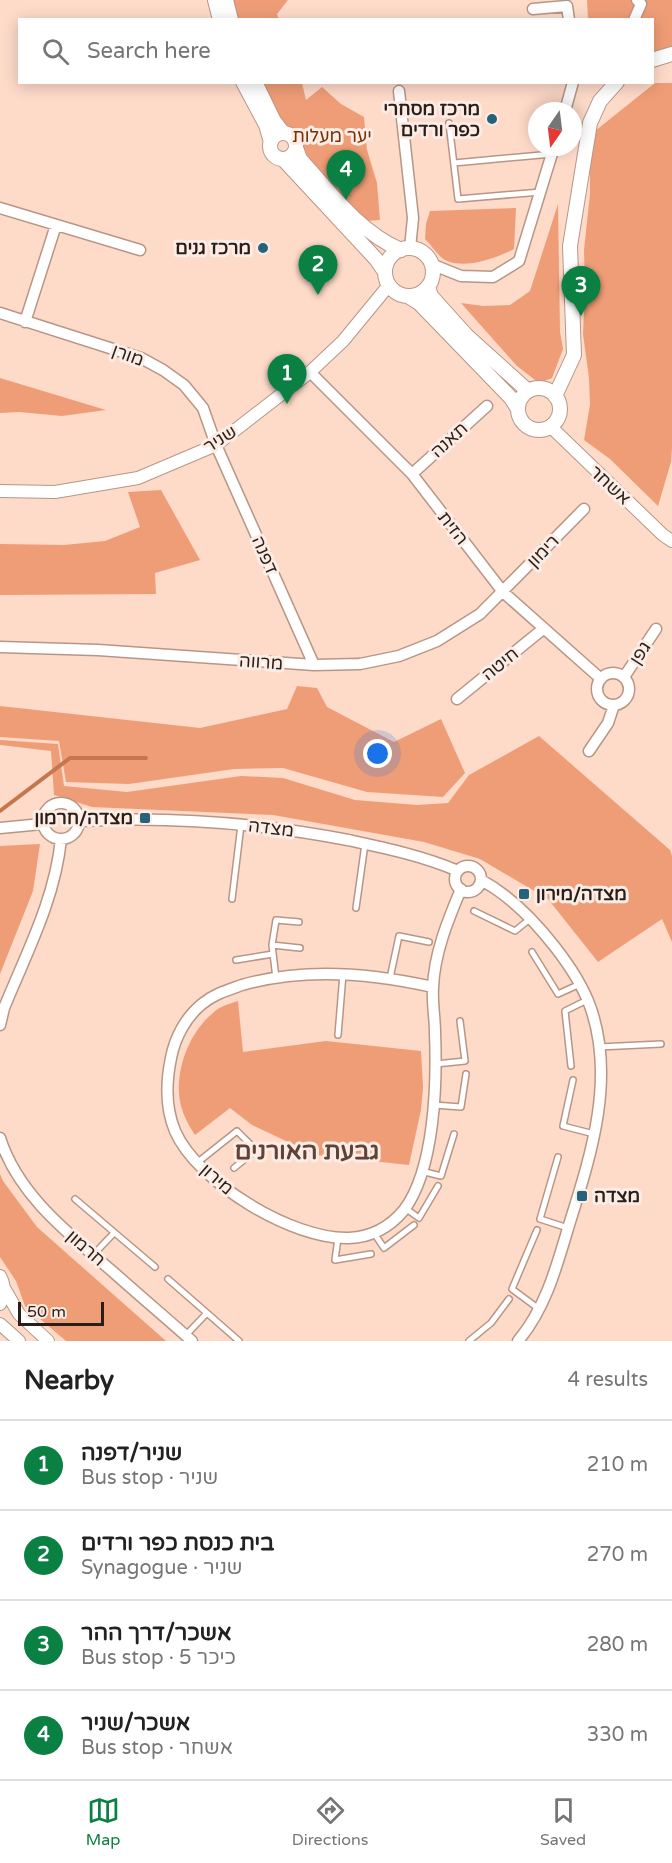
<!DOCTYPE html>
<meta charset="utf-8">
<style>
:root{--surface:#fff;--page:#f2f2f2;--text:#222;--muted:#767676;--line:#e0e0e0;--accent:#0b8043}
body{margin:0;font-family:"Varela Round",Heebo,sans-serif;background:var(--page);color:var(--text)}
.compass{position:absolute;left:528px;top:102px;width:54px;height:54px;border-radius:50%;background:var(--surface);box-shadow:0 3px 15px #0003;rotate:194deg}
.scale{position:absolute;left:18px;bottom:15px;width:86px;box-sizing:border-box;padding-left:6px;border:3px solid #2b1e18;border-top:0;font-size:16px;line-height:21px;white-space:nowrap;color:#2b1e18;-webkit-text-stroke:4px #fbece5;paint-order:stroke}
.you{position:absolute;left:378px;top:754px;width:21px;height:21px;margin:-15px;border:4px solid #fff;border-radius:50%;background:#1a73e8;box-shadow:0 0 0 9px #1a73e833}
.badge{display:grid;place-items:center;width:39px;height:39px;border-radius:50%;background:var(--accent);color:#fff;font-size:20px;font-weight:700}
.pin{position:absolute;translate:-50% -50px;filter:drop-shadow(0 2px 3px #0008)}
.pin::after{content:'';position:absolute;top:32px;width:21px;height:18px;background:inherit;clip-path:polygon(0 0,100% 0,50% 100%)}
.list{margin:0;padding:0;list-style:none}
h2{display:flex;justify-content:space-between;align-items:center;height:78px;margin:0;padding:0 24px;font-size:26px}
h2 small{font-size:20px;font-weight:400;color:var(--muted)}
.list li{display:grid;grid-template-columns:39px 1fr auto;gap:18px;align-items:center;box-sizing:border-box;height:90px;padding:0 24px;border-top:2px solid var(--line)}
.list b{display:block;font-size:22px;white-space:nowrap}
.list p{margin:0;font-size:20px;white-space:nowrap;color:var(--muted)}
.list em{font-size:20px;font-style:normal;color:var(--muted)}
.icon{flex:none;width:33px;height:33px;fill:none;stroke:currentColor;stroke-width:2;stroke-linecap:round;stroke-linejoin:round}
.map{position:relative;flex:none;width:672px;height:1341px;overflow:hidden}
.search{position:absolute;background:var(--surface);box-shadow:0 3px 15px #0003;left:18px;right:18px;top:18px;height:66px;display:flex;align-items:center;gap:15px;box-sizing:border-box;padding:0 21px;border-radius:0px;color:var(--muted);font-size:22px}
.sheet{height:438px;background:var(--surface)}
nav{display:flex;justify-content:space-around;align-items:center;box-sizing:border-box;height:84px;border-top:2px solid var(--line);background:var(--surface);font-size:16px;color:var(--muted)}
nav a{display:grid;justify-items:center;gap:3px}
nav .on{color:var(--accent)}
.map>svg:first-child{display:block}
.green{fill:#ef9d77}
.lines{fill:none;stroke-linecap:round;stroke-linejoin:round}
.stream{stroke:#c6764f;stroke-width:4}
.service-casing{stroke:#b89686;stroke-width:8}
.minor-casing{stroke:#b89686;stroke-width:13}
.tertiary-casing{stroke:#b89686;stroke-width:14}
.secondary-casing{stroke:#b89686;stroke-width:16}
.service{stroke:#fff;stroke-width:5}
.minor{stroke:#fff;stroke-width:10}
.tertiary{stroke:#fff;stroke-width:12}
.secondary{stroke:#fff;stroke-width:14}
.poi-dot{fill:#246379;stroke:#fbece5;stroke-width:2}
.labels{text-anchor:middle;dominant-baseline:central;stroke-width:6;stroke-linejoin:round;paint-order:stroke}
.poi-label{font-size:18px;font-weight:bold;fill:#2b1e18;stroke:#fbece5;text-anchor:end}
.park-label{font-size:18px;fill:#792f00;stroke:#fbece5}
.street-label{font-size:18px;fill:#2b1e18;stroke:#fbece5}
.district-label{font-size:24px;font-weight:bold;fill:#604335;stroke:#fbece5}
</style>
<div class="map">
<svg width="672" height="1341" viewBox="0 0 672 1341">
<rect width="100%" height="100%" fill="#fedac9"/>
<path class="green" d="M232,0H288L277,14L279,20L235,19Z
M587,0H672V47L653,53L652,20L588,19Z
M259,83H302L306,100L322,87L341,104L364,117L367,150L377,183L380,220L367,221L353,212L283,125Z
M655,83H672V448L671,462L658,506L610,459L584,440L590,405L589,378L583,334L585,290L584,250L590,194V135Z
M558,204L560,332L563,349L552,378L539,383L517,366L461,303L483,306L510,305L530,291Z
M516,208L514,249C496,258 465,270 445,260C438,256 431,245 425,239L426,224L430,211Z
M0,378L106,410L62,416L19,412L0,413Z
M161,490L200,560L155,573L156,594L0,595V544L64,545L105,541L140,527L128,492Z
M297,686L317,688L327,707L394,742L441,719L465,773L443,797L367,792L283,768L234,769L129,784L66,782L59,741L0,737V706L200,728L287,709Z
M539,736L670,850L672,856V942L662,919L598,962L548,899L480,859L424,842L273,815L92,807L54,795L51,751L0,745V740L58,744L64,786L127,792L241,776L283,778L355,800L417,805L448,803L469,775Z
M40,844L33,891L0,974V846Z
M238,1001L243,1052L326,1041L421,1051L423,1087L421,1110L409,1165L316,1155L252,1125L230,1108L195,1135C189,1126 184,1117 181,1106C173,1075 188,1033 213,1013C220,1006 229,1004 238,1001Z
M0,1174L3,1181L37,1227L166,1341H66L25,1306L16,1281L0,1257Z"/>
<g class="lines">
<path class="stream" d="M0,811L70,758H146"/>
<g class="service-casing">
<path id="service" d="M449,123L458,199L541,192
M454,163L552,154
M232,899L241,825
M356,908L365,844
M474,911L515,931L531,918
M272,945L300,948
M532,952L558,994L580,984
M236,960L273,954
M276,978L272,945L276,920L299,922
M390,978L399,936L429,942
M338,1035L343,974
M599,1047L661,1044
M436,1064L465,1061L460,1021
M571,1066L565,1011L587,1000
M573,1080L563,1126L594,1134
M434,1105L461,1107L466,1074
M558,1157L540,1219L568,1228
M198,1162L237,1131L256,1150L234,1168
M421,1171L441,1176L454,1134
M75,1199L155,1267
M405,1208L419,1218L438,1186
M537,1230L512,1289L539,1309
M374,1233L384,1248L414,1225
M338,1238L335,1260L371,1254
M93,1255L114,1233
M168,1279L239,1341
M186,1335L207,1313
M469,1341L491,1323L509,1299"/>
</g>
<g class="minor-casing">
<path id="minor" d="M533,9L567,6L569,20
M634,20L641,4L637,0
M399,91L413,218L410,248
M565,111L573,82
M0,208L140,250
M431,264L461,276L493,277L519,261L554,147
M0,313L141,358L163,370L184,385L203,408L216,445L314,665
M25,322L56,225
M310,372L412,474L503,592L601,679
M412,474L487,406
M0,647L98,650L314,665L360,664L399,656L437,641L480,614L584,509
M597 689a16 16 0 1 1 32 0a16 16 0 1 1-32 0Z
M624,677L656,629
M457,699L543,629
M589,751L608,723L614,705
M43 821a18 18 0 1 1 36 0a18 18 0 1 1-36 0Z
M79,821C169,816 259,823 348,840C385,848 423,856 458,871
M0,828L42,824
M455 879a13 13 0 1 1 26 0a13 13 0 1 1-26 0Z
M481,880C511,896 534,920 555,947C569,965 582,984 590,1006C616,1078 591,1155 569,1225C557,1265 546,1308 518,1341
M433,987C371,973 304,967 242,985C228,990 214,994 202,1004C186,1017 175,1037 171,1058C166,1082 165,1107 175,1131C197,1182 293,1240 349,1238C371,1237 390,1227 404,1210C435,1169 437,1082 435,1033C435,1018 432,1003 433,988C434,954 448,920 461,889
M0,1025L4,1008C27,952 55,899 61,839
M0,1138C18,1195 69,1234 112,1271C139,1295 166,1318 192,1341"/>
</g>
<g class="tertiary-casing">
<path id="tertiary" d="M550,426L663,535L672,541
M0,491L55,492L138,478L216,445L310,372L343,341L389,285
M0,1276C5,1285 5,1294 0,1304
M4,1288L19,1314L48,1341
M0,1324L19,1341"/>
</g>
<g class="secondary-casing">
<path id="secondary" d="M215,0L220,20
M226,0L231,20
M652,60L672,54
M243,82L266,125L271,142
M255,82L274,121L283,133
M270 146a13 13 0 1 1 26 0a13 13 0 1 1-26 0Z
M296,148L300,159C330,192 359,232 401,250
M283,159L376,259L385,272
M385 272a24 24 0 1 1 48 0a24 24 0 1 1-48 0Z
M428,287L431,296L467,336L528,391
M408,296L419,303L511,398L518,409
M518 409a21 21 0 1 1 42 0a21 21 0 1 1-42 0Z
M555,396L574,355L570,246L590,123L600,101L617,82"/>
</g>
<use href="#service" class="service"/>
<use href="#minor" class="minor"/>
<use href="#tertiary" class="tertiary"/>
<use href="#secondary" class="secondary"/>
</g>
<g class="poi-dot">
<circle cx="492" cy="119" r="6"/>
<circle cx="263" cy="248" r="6"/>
<rect x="139" y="812" width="12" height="12" rx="3"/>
<rect x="518" y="888" width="12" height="12" rx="3"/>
<rect x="576" y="1190" width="12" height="12" rx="3"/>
</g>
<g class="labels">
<g class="poi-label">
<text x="480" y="109">מרכז מסחרי<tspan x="480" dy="21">כפר ורדים</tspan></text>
<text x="251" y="248">מרכז גנים</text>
<text x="133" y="818">מצדה/חרמון</text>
<text x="536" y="894" text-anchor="start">מצדה/מירון</text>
<text x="594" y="1196" text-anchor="start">מצדה</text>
</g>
<g class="park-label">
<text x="332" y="136">יער מעלות</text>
</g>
<g class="street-label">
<text transform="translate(128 355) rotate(20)">מורן</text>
<text transform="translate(220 439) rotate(-32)">שניר</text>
<text transform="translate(449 440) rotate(-42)">תאנה</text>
<text transform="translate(610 485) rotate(43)">אשחר</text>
<text transform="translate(453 528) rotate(52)">הזית</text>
<text transform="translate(543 551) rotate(-46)">רימון</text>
<text transform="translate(265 555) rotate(66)">דפנה</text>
<text transform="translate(640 653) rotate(-57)">גפן</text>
<text transform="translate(261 662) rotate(4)">מרווה</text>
<text transform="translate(500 664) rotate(-39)">חיטה</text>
<text transform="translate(271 828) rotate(7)">מצדה</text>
<text transform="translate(217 1179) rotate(41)">מירון</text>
<text transform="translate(86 1248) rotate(41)">חרמון</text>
</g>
<g class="district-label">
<text x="307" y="1151">גבעת האורנים</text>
</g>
</g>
</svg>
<svg class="compass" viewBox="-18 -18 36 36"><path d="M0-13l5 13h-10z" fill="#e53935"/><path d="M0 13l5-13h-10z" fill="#767676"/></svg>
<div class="scale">50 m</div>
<div class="you"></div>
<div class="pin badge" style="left:287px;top:404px">1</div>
<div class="pin badge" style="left:318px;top:295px">2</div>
<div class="pin badge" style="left:581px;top:316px">3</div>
<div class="pin badge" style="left:346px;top:200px">4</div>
<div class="search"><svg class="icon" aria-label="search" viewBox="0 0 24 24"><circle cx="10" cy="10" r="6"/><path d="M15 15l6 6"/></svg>Search here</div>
</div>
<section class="sheet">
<h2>Nearby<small>4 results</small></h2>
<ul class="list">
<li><span class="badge">1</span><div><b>שניר/דפנה</b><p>Bus stop · שניר</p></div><em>210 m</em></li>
<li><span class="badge">2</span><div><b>בית כנסת כפר ורדים</b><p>Synagogue · שניר</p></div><em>270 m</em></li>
<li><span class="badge">3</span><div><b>אשכר/דרך ההר</b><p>Bus stop · כיכר 5</p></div><em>280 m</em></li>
<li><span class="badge">4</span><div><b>אשכר/שניר</b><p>Bus stop · אשחר</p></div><em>330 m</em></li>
</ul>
</section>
<nav>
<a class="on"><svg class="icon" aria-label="map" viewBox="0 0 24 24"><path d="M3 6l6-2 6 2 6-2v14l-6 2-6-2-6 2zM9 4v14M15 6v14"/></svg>Map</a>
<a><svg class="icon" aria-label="directions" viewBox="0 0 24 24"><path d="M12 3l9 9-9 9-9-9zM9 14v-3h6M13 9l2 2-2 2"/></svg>Directions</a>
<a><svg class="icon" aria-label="saved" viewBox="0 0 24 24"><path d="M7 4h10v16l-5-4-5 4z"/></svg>Saved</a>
</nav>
